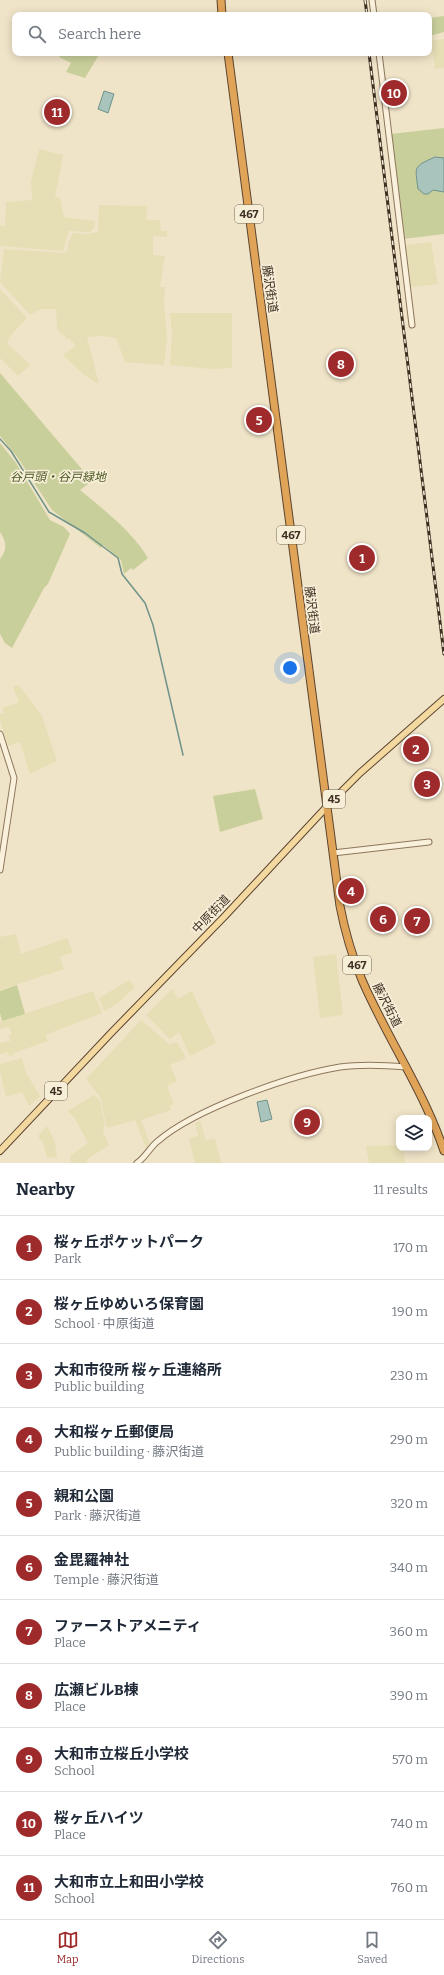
<!DOCTYPE html>
<meta charset="utf-8">
<style>
:root{--surface:#fff;--page:#f2f2f3;--text:#1f2937;--muted:#747a83;--line:#e0e1e3;--accent:#9e2a2b}
body{margin:0;font-family:Bitter,"Noto Sans JP",serif;background:var(--page);color:var(--text)}
.controls{position:absolute;right:12px;bottom:12px;display:grid;overflow:hidden;border-radius:8px;box-shadow:0 2px 10px #0003}
.controls button{width:36px;height:36px;display:grid;place-items:center;padding:0;border:0;border-bottom:1px solid var(--line);background:var(--surface);color:var(--text);font:20px sans-serif}
.you{position:absolute;left:290px;top:668px;width:14px;height:14px;margin:-10px;border:3px solid #fff;border-radius:50%;background:#1a73e8;box-shadow:0 0 0 6px #1a73e833}
.badge{display:grid;place-items:center;width:26px;height:26px;border-radius:50%;background:var(--accent);color:#fff;font-size:13px;font-weight:700}
.pin{position:absolute;translate:-50% -50%;border:2px solid #fff;box-shadow:0 1px 4px #0006}
.list{margin:0;padding:0;list-style:none}
h2{display:flex;justify-content:space-between;align-items:center;height:52px;margin:0;padding:0 16px;font-size:17px}
h2 small{font-size:13px;font-weight:400;color:var(--muted)}
.list li{display:grid;grid-template-columns:26px 1fr auto;gap:12px;align-items:center;box-sizing:border-box;height:64px;padding:0 16px;border-top:1px solid var(--line)}
.list b{display:block;font-size:15px;white-space:nowrap}
.list p{margin:0;font-size:13px;white-space:nowrap;color:var(--muted)}
.list em{font-size:13px;font-style:normal;color:var(--muted)}
.icon{flex:none;width:22px;height:22px;fill:none;stroke:currentColor;stroke-width:2;stroke-linecap:round;stroke-linejoin:round}
.map{position:relative;flex:none;width:444px;height:1163px;overflow:hidden}
.search{position:absolute;background:var(--surface);box-shadow:0 2px 10px #0003;left:12px;right:12px;top:12px;height:44px;display:flex;align-items:center;gap:10px;box-sizing:border-box;padding:0 14px;border-radius:8px;color:var(--muted);font-size:15px}
.sheet{height:756px;background:var(--surface)}
nav{display:flex;justify-content:space-around;align-items:center;box-sizing:border-box;height:56px;border-top:1px solid var(--line);background:var(--surface);font-size:11px;color:var(--muted)}
nav a{display:grid;justify-items:center;gap:2px}
nav .on{color:var(--accent)}
.map>svg:first-child{display:block}
.farmland{fill:#e6deb5}
.green{fill:#c9cf9b}
.water{fill:#a9c4bc;stroke:#6f938a}
.lines{fill:none;stroke-linecap:round;stroke-linejoin:round}
.stream{stroke:#6f938a;stroke-width:1.5}
.minor-casing{stroke:#8d765c;stroke-width:7}
.major-casing{stroke:#5b4430;stroke-width:8}
.highway-casing{stroke:#5b4430;stroke-width:9}
.minor{stroke:#faf1dc;stroke-width:5}
.major{stroke:#f3d9a0;stroke-width:6}
.highway{stroke:#e0a458;stroke-width:7}
.rail-casing{stroke:#3d2e20;stroke-width:3}
.rail{stroke:#f7eed8;stroke-width:1.5;stroke-dasharray:4.5;stroke-linecap:butt}
.labels{text-anchor:middle;dominant-baseline:central;stroke-width:3.5;stroke-linejoin:round;paint-order:stroke}
.shield{fill:#f7eed8;stroke:#756857;stroke-width:1}
.shield-label{font-size:11px;font-weight:bold;fill:#3d2e20}
.street-label{font-size:12px;fill:#3d2e20;stroke:#f7eed8}
.park-label{font-size:12px;font-style:italic;fill:#4d5a26;stroke:#f7eed8}
</style>
<div class="map">
<svg width="444" height="1163" viewBox="0 0 444 1163">
<rect width="100%" height="100%" fill="#f0e4c8"/>
<path class="farmland" d="M444,39V68L435,69L431,41Z
M39,149L63,155L55,197L60,198L64,217L95,221L94,228L90,232L69,231L63,251L0,246V225L5,226L6,202L32,200L31,181Z
M99,205L147,206L146,220H160L161,231H167V237L153,236V255L165,256L160,287H165L164,303L167,338L164,365L125,362L116,338L103,336L87,337L99,384L83,374L63,355L76,346L70,339H66L65,335H62L57,329L56,309H41L30,315L0,282L4,249L64,253L68,250V243L73,233L87,234L98,232Z
M431,242L438,284L412,287L410,285L405,248L407,245Z
M0,289L27,318L11,335L7,343L30,365L18,376L0,358Z
M170,313H232V368L210,369L170,365L172,333Z
M19,685L42,716L57,761L30,774L20,742L8,746L0,720V714L4,713L2,708L19,702L13,687Z
M16,934L21,954L67,938L73,952L60,957L64,969L0,990V937Z
M336,954L343,1015L320,1018L313,957Z
M129,980L135,987L117,1004L104,1011L99,998Z
M172,989L178,999L192,991L216,1043L190,1056L179,1032L170,1039L146,1015Z
M93,991L102,1013L45,1035L48,1041L14,1053L13,1055L9,1056L8,1052L0,1054V1043L10,1041L9,1035L12,1034L9,1027L0,1029V1022Z
M141,1020L169,1044L177,1042L186,1058L170,1065L177,1081L167,1086L174,1104L170,1106L171,1110L141,1120L150,1143L146,1148L135,1120L107,1128L100,1097L86,1079Z
M22,1058L26,1073L40,1096L29,1106L22,1092L6,1097L0,1071V1064Z
M94,1095L99,1099L105,1123L103,1132L109,1145L86,1160L87,1163H71L70,1156L88,1143L75,1119L68,1111Z
M200,1121L206,1141L215,1138L221,1163H195L189,1138L198,1136L195,1123Z
M47,1126L55,1142L57,1157L47,1158L43,1142L38,1136Z
M399,1145V1148H403L405,1163H369L366,1146Z"/>
<path class="green" d="M444,16V32L429,36V18Z
M62,53H100L85,78L66,72L71,63L59,57Z
M444,128V234L403,239L391,134Z
M0,373L92,481L80,490C104,510 132,531 148,558L133,570L131,568L124,574L121,560L103,545L101,548L52,510L18,458L0,436Z
M0,443L16,463L50,520L64,527L70,534L48,584L44,588L12,648L5,643L0,634V559C7,550 7,542 0,532Z
M255,789L263,819L220,832L213,796Z
M17,985L25,1014L2,1021L0,1013V991Z"/>
<path class="water" d="M104,91L114,94L108,113L98,109Z
M435,157L444,158V192L433,190L428,194H424L418,189C415,166 413,167 435,157Z
M267,1100L272,1119L261,1122L257,1102Z"/>
<g class="lines">
<path class="stream" d="M0,439L11,451L49,512L85,533L118,558L122,574L145,603L153,625L183,755"/>
<g class="minor-casing">
<path id="minor" d="M372,0L374,15
M379,53L412,325
M0,734L14,778L0,870
M333,853L429,842
M137,1163C146,1157 150,1147 158,1141C195,1109 291,1075 340,1067C361,1064 384,1065 406,1067"/>
</g>
<g class="major-casing">
<path id="major" d="M0,1151L112,1032L224,917L333,800L360,773L444,699"/>
</g>
<g class="highway-casing">
<path id="highway" d="M221,0L222,15
M228,53L340,906C345,932 352,956 362,980C387,1038 424,1091 444,1151"/>
</g>
<use href="#minor" class="minor"/>
<use href="#major" class="major"/>
<use href="#highway" class="highway"/>
<g class="rail-casing">
<path id="rail" d="M365,0L367,15
M369,53L444,654"/>
</g>
<use href="#rail" class="rail"/>
</g>
<g class="labels">
<g class="shield">
<rect x="235" y="205" width="28" height="18" rx="3"/>
<rect x="277" y="526" width="28" height="18" rx="3"/>
<rect x="323" y="790" width="22" height="18" rx="3"/>
<rect x="343" y="956" width="28" height="18" rx="3"/>
<rect x="45" y="1082" width="22" height="18" rx="3"/>
</g>
<g class="shield-label">
<text x="249" y="214">467</text>
<text x="291" y="535">467</text>
<text x="334" y="799">45</text>
<text x="357" y="965">467</text>
<text x="56" y="1091">45</text>
</g>
<g class="street-label">
<text transform="translate(270 289) rotate(82)">藤沢街道</text>
<text transform="translate(312 610) rotate(83)">藤沢街道</text>
<text transform="translate(211 914) rotate(-46)">中原街道</text>
<text transform="translate(387 1005) rotate(63)">藤沢街道</text>
</g>
<g class="park-label">
<text x="58" y="477">谷戸頭・谷戸緑地</text>
</g>
</g>
</svg>
<div class="controls">
<button><svg class="icon" aria-label="layers" viewBox="0 0 24 24"><path d="M12 4l9 5-9 5-9-5zM3 14l9 5 9-5"/></svg></button>
</div>
<div class="you"></div>
<div class="pin badge" style="left:362px;top:558px">1</div>
<div class="pin badge" style="left:416px;top:749px">2</div>
<div class="pin badge" style="left:427px;top:784px">3</div>
<div class="pin badge" style="left:351px;top:891px">4</div>
<div class="pin badge" style="left:259px;top:420px">5</div>
<div class="pin badge" style="left:383px;top:919px">6</div>
<div class="pin badge" style="left:417px;top:921px">7</div>
<div class="pin badge" style="left:341px;top:364px">8</div>
<div class="pin badge" style="left:307px;top:1122px">9</div>
<div class="pin badge" style="left:394px;top:93px">10</div>
<div class="pin badge" style="left:57px;top:112px">11</div>
<div class="search"><svg class="icon" aria-label="search" viewBox="0 0 24 24"><circle cx="10" cy="10" r="6"/><path d="M15 15l6 6"/></svg>Search here</div>
</div>
<section class="sheet">
<h2>Nearby<small>11 results</small></h2>
<ul class="list">
<li><span class="badge">1</span><div><b>桜ヶ丘ポケットパーク</b><p>Park</p></div><em>170 m</em></li>
<li><span class="badge">2</span><div><b>桜ヶ丘ゆめいろ保育園</b><p>School · 中原街道</p></div><em>190 m</em></li>
<li><span class="badge">3</span><div><b>大和市役所 桜ヶ丘連絡所</b><p>Public building</p></div><em>230 m</em></li>
<li><span class="badge">4</span><div><b>大和桜ヶ丘郵便局</b><p>Public building · 藤沢街道</p></div><em>290 m</em></li>
<li><span class="badge">5</span><div><b>親和公園</b><p>Park · 藤沢街道</p></div><em>320 m</em></li>
<li><span class="badge">6</span><div><b>金毘羅神社</b><p>Temple · 藤沢街道</p></div><em>340 m</em></li>
<li><span class="badge">7</span><div><b>ファーストアメニティ</b><p>Place</p></div><em>360 m</em></li>
<li><span class="badge">8</span><div><b>広瀬ビルB棟</b><p>Place</p></div><em>390 m</em></li>
<li><span class="badge">9</span><div><b>大和市立桜丘小学校</b><p>School</p></div><em>570 m</em></li>
<li><span class="badge">10</span><div><b>桜ヶ丘ハイツ</b><p>Place</p></div><em>740 m</em></li>
<li><span class="badge">11</span><div><b>大和市立上和田小学校</b><p>School</p></div><em>760 m</em></li>
</ul>
</section>
<nav>
<a class="on"><svg class="icon" aria-label="map" viewBox="0 0 24 24"><path d="M3 6l6-2 6 2 6-2v14l-6 2-6-2-6 2zM9 4v14M15 6v14"/></svg>Map</a>
<a><svg class="icon" aria-label="directions" viewBox="0 0 24 24"><path d="M12 3l9 9-9 9-9-9zM9 14v-3h6M13 9l2 2-2 2"/></svg>Directions</a>
<a><svg class="icon" aria-label="saved" viewBox="0 0 24 24"><path d="M7 4h10v16l-5-4-5 4z"/></svg>Saved</a>
</nav>
